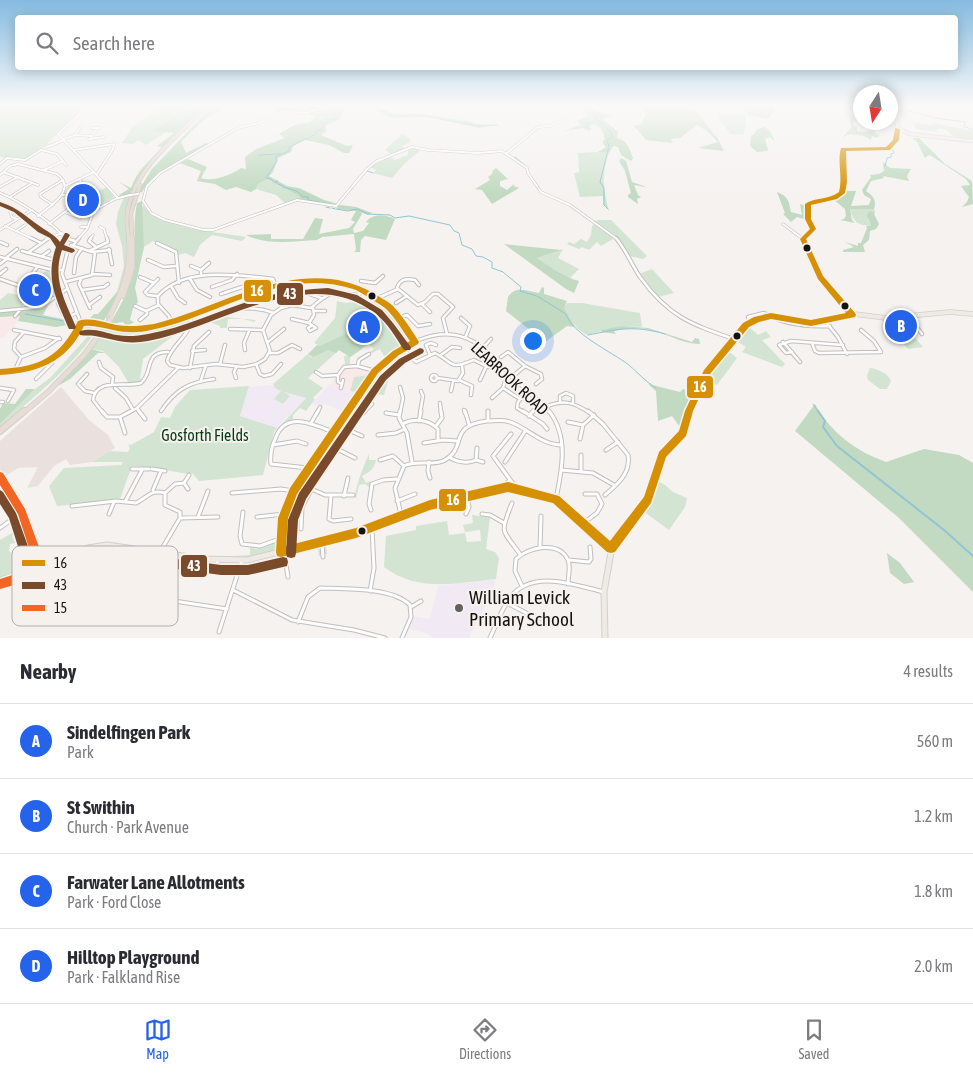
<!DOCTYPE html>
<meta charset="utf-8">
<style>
:root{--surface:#fff;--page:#f2f2f3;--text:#2b2b33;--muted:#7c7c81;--line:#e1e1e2;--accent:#2563eb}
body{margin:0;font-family:"Asap Condensed",sans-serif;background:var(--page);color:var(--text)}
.compass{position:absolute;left:853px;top:85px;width:45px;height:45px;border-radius:50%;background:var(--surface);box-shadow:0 2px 12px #0003;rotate:192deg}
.you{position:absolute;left:532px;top:340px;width:18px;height:18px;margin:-12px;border:4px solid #fff;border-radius:50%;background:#1a73e8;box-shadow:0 0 0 8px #1a73e833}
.badge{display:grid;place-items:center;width:32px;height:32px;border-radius:50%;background:var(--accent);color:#fff;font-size:16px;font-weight:700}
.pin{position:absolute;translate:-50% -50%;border:2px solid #fff;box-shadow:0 1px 5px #0006}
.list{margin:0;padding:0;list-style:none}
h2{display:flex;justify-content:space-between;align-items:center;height:65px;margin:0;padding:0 20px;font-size:21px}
h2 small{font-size:16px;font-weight:400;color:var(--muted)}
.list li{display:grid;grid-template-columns:32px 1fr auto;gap:15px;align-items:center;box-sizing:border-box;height:75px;padding:0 20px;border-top:1px solid var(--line)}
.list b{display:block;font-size:19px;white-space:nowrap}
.list p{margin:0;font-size:16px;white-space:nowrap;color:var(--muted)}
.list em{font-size:16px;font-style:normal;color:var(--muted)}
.icon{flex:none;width:28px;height:28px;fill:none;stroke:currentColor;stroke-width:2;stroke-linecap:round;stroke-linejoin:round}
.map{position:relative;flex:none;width:973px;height:638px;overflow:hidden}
.search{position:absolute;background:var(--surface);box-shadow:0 2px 12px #0003;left:15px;right:15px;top:15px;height:55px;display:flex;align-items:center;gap:12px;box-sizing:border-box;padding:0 18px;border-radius:5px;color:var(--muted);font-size:19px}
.sheet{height:365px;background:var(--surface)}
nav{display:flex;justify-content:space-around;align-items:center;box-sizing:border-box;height:70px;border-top:1px solid var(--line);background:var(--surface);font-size:14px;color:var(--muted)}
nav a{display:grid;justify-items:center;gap:2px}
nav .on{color:var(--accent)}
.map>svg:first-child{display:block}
.commercial{fill:#f9e9eb}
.built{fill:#eae1de}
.education{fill:#f1eaf5}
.green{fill:#d3e5d2}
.forest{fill:#c1dac1}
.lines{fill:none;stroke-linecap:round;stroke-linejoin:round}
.stream-far1{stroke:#92c5d3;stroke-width:1}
.stream{stroke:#92c5d3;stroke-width:2}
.minor-far2-casing{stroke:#c1bfbe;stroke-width:3}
.minor-far1-casing{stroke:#c1bfbe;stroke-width:4.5}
.minor-casing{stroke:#c1bfbe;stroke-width:5}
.major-far2-casing{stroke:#d1d0cf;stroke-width:4.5}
.major-far1-casing{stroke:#d1d0cf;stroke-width:5.5}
.major-casing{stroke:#d1d0cf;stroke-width:7}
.highway-far2-casing{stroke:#d1d0cf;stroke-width:4.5}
.highway-far1-casing{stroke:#d1d0cf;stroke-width:6}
.highway-casing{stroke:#d1d0cf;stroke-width:8}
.minor-far2{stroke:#fefdfd;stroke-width:2}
.minor-far1{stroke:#fefdfd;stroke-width:2.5}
.minor{stroke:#fefdfd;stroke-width:3}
.major-far2{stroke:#f0eae4;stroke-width:3}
.major-far1{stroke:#f0eae4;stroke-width:4}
.major{stroke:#f0eae4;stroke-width:5}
.highway-far2{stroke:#e7ddd4;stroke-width:3}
.highway-far1{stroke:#e7ddd4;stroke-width:4.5}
.highway{stroke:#e7ddd4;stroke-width:5.5}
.minor-bridge-casing{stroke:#c1bfbe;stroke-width:3;stroke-linecap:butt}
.highway-bridge-casing{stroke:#d1d0cf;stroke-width:6;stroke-linecap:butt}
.minor-bridge{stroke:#fefdfd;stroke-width:2}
.highway-bridge{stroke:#e7ddd4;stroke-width:4.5}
.bus-1-casing{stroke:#f7f1ee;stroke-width:3}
.bus-2-casing{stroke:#f7f1ee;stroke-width:3}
.bus-3-casing{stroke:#f7f1ee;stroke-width:3}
.bus-1{fill:#d59003;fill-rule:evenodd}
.bus-2{fill:#7a4b2a;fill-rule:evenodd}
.bus-3{fill:#f26522;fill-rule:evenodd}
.bus-dot{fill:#151312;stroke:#f7f1ee;stroke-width:2}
.poi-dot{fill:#636160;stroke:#f7f1ee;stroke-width:2}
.labels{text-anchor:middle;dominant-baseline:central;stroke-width:4;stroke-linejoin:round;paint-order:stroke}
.street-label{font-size:16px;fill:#151312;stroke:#f7f1ee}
.park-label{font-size:16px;fill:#053d13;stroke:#f7f1ee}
.near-poi-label{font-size:19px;fill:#151312;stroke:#f7f1ee;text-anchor:start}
.key{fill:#f7f1ee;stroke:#b3aeac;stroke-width:1}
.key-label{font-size:14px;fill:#151312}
.line-badge{stroke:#f7f1ee;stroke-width:2}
.badge-label{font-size:14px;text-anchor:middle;font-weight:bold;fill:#fff}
</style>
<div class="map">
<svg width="973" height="638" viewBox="0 0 973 638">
<rect width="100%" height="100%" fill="#f5f2f0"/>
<path class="commercial" d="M21,316L11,332H8L5,337L0,338V317Z
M347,366H352L371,371V373L361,377H354L350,391L335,389L330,384Z"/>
<path class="built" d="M61,387L89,420L108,435L115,448L92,462L70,465L66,459L54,466L38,486L27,488L38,467L18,468L4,477L0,468V441Z"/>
<path class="education" d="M330,384L335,389L356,392L343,412L326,404L321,405L311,404Z
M273,385L277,390L306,398L277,428L240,416L249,387Z
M496,579L493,591L469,638H434L425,633L409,629L413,616L430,619L438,586Z"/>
<path class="green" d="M0,106H88L58,132L45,147L31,156L25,159L0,157Z
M165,106H193L183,114L163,123L165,133L146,145L138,140L133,144L122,143L133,126Z
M714,112L746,115V126L743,135L730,134Z
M913,123L933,125V123L973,131V141L956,138L946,130L937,129V132L916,129Z
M402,134L411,139L410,140L411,142L402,146L406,149L392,155L385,150Z
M414,147L420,151L405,163L392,178L373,173L376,170L370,167L390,157L395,160L408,155V150Z
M597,152L609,153C601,174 603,190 609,211L603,204V196L580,197L574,173L579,172L578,153Z
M267,179L299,196L300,199L286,204L276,195L256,189L258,184Z
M107,187L114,197L95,209L88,222L86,214L79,207L82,204L76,201Z
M130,196L126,210L128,263L120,292H117L124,266L122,246L116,224L118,212L124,197Z
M143,205C159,229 219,232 246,237L242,241L212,235L200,245L194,257L185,253L178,255L175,250L153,241L144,247L141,211Z
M850,208L874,209L875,212L869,211L868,220L871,226C857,225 853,222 850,208Z
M599,220H611L647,256L643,259L629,256L619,239L594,221Z
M594,224L615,238L601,246L597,242L589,250L582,247L579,249L567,244L569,242L574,244L581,239L587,242L591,235L592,226Z
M563,249L558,258L579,269L570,278C558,274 548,265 537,258Z
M652,269L674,293L658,297L639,274Z
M47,270L60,274C52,288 42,295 28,304L24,303L20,310L0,311V300L8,293L18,295Z
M373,299L393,317L410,341L385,358L380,349L370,354L368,353L374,349L369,344L350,357V364L345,365L344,356L348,355L339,350L308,378L323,388L313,398L315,399L306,411L300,408L293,415V419L282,424L306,398L284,392L290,396L283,404L274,399L281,391L276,389L273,384L308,354L311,357L328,350L314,343L335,318L337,301L346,303Z
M567,303H582L640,313L642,327L621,326L587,335C575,329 570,320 564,308Z
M215,315C218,316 251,320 256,320L254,322L243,319H228L227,328H220V326L207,321L195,324Z
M187,317L191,322L187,331L182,329L143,359L140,379L145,378L140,383L125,384L128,382L119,367L103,351L91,349L107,327C135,334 159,324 187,317Z
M882,319H904L910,332L923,347L908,349L891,329H888Z
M91,322L100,326C73,366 37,395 0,426V424L35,389L50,378L89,335L81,332L83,325Z
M748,326L758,335L766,331L771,337L762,340L785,364L782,367L742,352L746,347L735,340Z
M727,350L737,358L717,385L705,379Z
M381,368L380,372L390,374L384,395L363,393Z
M870,368C878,369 888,373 891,381L887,389H880L868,380L867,375Z
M369,373H371L346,411L343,412L356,392L350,391L354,377L363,376Z
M249,386L240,416L277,428L274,432L263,475L199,481L192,473L188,474L154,468L132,466L120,499L57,506L49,486L64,468L121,465L123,462H92L110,451L128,452L130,448L128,444L131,445L154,432L161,417L170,418L175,407L190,390Z
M369,454V460H376C374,469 370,472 362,476L366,483L370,481L371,484L369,487L365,484L359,485L356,498H354C357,484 362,469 369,454Z
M656,480L665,485L673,492L687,498L685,507L669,530L643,511L650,500Z
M20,515L28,540L21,530L12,536L15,543L10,544L9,551L20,560L29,555V563L14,573L0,576V540L22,527L20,517L9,524L10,522Z
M472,515L490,517L486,549L495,552L499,558L496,579C456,583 418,593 384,567L386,536L416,530V526L447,521L449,535L465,533L467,542L481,541L480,530L465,532L463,525L473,523Z
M368,531L369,534L326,547L327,554L319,556L318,549L312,551V547L292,554V551Z
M275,541L280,545L278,550L244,558L218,557L250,555V547L256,549Z"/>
<path class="forest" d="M193,106H206L142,173L130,194L120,196L119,195L129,189L119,182L131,188C137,170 150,161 162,147L157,146L174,133L154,131C166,120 181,116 193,106Z
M212,106H231C207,115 199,124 181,142L186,153L206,143L210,145C186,159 156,168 142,192L137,193L152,169Z
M266,106H329L322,109L342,106L345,108L339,120L326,125V131L321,135L347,146L353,145L349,153H344L329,145L305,140L293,146L291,152L278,158L273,172L269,176L287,186L299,188L324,200L338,204H324L300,199L299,196L267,179L258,184L256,189L251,192L236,187L226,190L215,184L197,181L201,171L180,163L188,159L207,167L201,178C213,182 231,175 241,168L246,169L245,157L256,149L285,138L279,134L294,125L310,122L315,117C308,111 291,109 280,113Z
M367,106H375L394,114H422L472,122L474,124L499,125L479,128L430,117L397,118L389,117Z
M579,106H590L593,110L613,116L603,119L618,132L617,138C627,140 630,150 633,158L631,161L621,155L618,147L613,146L609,153L598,152L606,147L602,142L605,139C603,133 603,127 594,124L589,126L592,129L589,131L583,128L564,131L581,125L577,121L586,117L585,112Z
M646,106H692L718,139L724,151L698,148L718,142L707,131L697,125L680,138L671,139L673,143L646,140L634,126L641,124L646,114L639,108Z
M740,106H774L775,111L768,119L749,115Z
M850,115L860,117V120L853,121V125L857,127V131L865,132L871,130L870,124H872L876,134L879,135L877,138L872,136L871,140L864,136L850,134L843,137L851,127Z
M765,127L770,131L775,141L770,137L765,139L768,150L767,151L757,152L750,146L751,136L755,133L757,129Z
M912,138H919L945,164L972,181L973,204L962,207L967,202L969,197L961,186L970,185L966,179L933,157L929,155L925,158L917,142Z
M621,158L626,161L632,182L647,187L634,185L638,195L641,197L637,199L638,204L628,197V195L631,193L625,171L619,161Z
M883,162L890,168L911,169L907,176L909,181L883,176L884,178L871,181L866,191C873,196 877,200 874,209H850L852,220L855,223L840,220L844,219L846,216L845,209L834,200L838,198L844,191H856L851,206L869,205L871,199L864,195L862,190L871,177L870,175L879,174L884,171Z
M496,168L508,179L500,181V186L507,190L514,184V186L519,188L492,204L482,190L475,189L490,180L488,177L492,174L493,170Z
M777,192C789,197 789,202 791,212L802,215L800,204L806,206L807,220L797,217L791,222L783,214L785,213Z
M142,201L144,247L135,288L138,302L133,308L130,320L134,322L127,326L123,322L110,324C121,304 135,282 135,258C135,239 133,222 137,203Z
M340,205L356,207L372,213L368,215L360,212L362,214L353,229L354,233L363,231L369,223L366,222C373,213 386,215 395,219L386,240L365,236L361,240L360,252H354L356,250L354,234L322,237L317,240C293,241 269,246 246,235L271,234V239H303L315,218L323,219L319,234L349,228L355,222L351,220L356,211L337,209L338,206Z
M869,211L875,212L874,214L879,224L876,229L870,231L869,240L863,245L865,252H843V250L854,247L845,242L858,246V243H861L867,228L866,226H871L867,216Z
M504,244L561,250L537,258C551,267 563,277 579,281L574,293L566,289Z
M542,287L544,288V294L567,301L564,308L575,327L567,326L545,342L506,311L508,297C516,285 526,291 539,293Z
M117,292H120L103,322L90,318L94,314H98Z
M50,302L43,315L77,322V331L73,330L68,325L56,327L18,321L20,316L0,317V311L40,308Z
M621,326L648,328L692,342L695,338L699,339L700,344C683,344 670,335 654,331C641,327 627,328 614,331L616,334L602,332L601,330Z
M348,333L360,340L362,349L350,357L339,350L336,353L328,350L313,357L308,354L317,345L320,346Z
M91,349L106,353H98L70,379L58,386Z
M648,384L680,392L683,389L688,391L690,388L696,390L685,416L682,430L672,416L658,421L656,391Z
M26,389H35L0,424V409L3,403L15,404Z
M815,404C831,433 856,451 886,462L924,449L959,455L973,463V592L899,518L795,431Z
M887,553L900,563L914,582L904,584L890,573Z
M32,554L40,562L22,573L0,581V576L14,573L29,563V555Z"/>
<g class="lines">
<path class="stream-far1" d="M299,106L317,111L335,109
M371,106L394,116L419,115L477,126L497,125
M582,106L612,133V137L607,141L609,146L600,182L604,188V205L608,209
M890,113L899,114L902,110H906L935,118L965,122L964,126L973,130
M258,155L280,154
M515,157L527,167
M885,166L887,158L891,157V154L894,153L892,148
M367,171L373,173
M277,183V180L275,183L271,179L266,178L277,161L275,157L289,151V147L316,134V131L321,130L324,123L327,122L325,119H337L332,116L341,113L336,109L340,106
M278,184L283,186
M283,187L297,191L303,197H308V200L319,202
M326,207L330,208
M332,208L335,209
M336,209L348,211L357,209L368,214L390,215L395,218L409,216L450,225L454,231L459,233L462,245L472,249L476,256L483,257L492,262V268L503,272L521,287L520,291L537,296L566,314C572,334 612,352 629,365C638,373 646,382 656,388
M25,314L64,321L75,326
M82,330L98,333
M102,334L108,336
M588,335C619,329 634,325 665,334
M813,404L819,413"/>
<path class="stream" d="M818,411L825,421L823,427L837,446L944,530L973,556"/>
<g class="minor-far2-casing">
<path id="minor-far2" d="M89,106L58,134L118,198
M331,106L305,113L284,111L259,123L238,128L160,173L147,186L143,201L151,213L165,220L204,230H213L297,200L336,206L367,169L377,161L412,147L428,150L478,153L502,151L527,168L528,173L541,192L570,205L617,239
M560,106L575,114
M92,128H100
M75,135L81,127
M91,136L98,128
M64,139L75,135L91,136L92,138
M89,139L104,137
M47,147L64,140
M74,150L114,144L113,149L97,174
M507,153L538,127L550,126L575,114
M0,164L7,158L25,160L41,150L57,154L66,165
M44,170L63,161
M3,172L38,185
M0,175L10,166L18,164L57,174C78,190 50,206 38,216
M65,186L94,172
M0,187L18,177
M0,193C17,200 55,223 64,238L69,239
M63,195C71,194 79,194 84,187L79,179
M10,197L32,183
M53,205L41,197L40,194L63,180
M0,206L9,208
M65,212L80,218
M15,214L14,211L10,212L12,217L16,219
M49,224L75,204
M783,224L803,239
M5,226L33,239
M81,227H88
M100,227L104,229L107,239
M0,230L32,210
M16,231L25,225
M46,239L62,233
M78,239L87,229L93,213L97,209L115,199L130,195
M90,239L93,235
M803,239L813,229L808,219V204L816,200L837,197L843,190L842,149C859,148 899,157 898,129C897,121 895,113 890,107"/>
</g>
<g class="minor-far1-casing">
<path id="minor-far1" d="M31,238L41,243
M65,238L75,241
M91,238L89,241L96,247
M616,238C626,250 632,265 640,277C668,316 690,324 734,339
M802,238L820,277L852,315
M0,242L7,245
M157,243L176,252L179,283
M71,245L92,252L110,250
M109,249L112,264
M22,251L58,261
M89,251L108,242L107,238
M29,252L49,238
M42,256L49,251
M0,257L53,270H62
M6,258L17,249
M148,260L164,267L176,266
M0,264L8,258
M191,266L201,270
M74,273L76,257L82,248
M0,274L6,269
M93,274L110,275
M201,275V270L209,263
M30,277L38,266
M140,277L154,283
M0,279L23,287
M81,279L79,284L90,308
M190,279L197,290L210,297
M361,281L375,283L383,276
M65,282L92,275L95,253
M171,286L178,298L185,303
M212,287L232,280L237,274
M397,288C400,279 406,278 415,280L419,285
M82,290L104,287L108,284
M221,294L254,283L258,278
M157,296L148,295L145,292L158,279
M273,296L301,291L321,298
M378,298L398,289L418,305L425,302L433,294H438L453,307L443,318L447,334
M52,299L44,295L54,285
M58,303L63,314L69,316L77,313
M396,303L407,296
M422,304L430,312
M89,305L100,297
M135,306L146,311L159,305
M249,308L252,301
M0,311L41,307L67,289
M314,311H325
M191,315C193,335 172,343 167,361L170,365L183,368L216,364L243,367L257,364L265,359L270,351L263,330L271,315L281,308L292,305L311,308C331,290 332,292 358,295L365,290
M220,315C238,307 256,306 274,313
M15,316L21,309
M908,316L922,334
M398,318L407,315L418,326L430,324
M461,318L470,326L465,338
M292,319L309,323L314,315L313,308
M140,320L147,314V311
M825,321L838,337L847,354
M171,322L169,316L158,304V296C185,266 238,275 273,279L276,286
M750,322L748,317L764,313C784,325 807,327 830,326
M81,323C94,320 105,326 118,328C131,330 144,329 156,326C228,308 315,248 384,303C397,313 405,329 415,342
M309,323L316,328L310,331L308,328L311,326
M230,329L263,330
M14,330L60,339
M268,342L284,329
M783,342L800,362
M812,343L815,351L819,353L881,352L874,341L861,330
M403,349L416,362L435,353C456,364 448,370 474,360L488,367L495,361
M482,349L491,339
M245,350L244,343L249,331
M192,351L205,350
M792,352L786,353L779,345L791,341L843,345
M269,353H278L292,345L300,349
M430,355L426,345L431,343L436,345
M441,355L452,347L460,348
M21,357L45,348L59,338
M501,357L508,352L525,366L541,374L542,379L536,384
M99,362L101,368L113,377L112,385
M220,364L225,345
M256,364L260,374L264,376L272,374L281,364
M358,365L359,360L369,354
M401,366L402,362L409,357
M190,368L194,346L209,332
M0,372C35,372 69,358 81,323L62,274L67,253L79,238
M14,372L21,357L14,349L15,342L23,333
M316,372L322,376L338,375
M87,374L78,384L85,391L94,393
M431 378a3 3 0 1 1 6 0a3 3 0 1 1-6 0Z
M512,377L525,366
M236,378L234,372L237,366
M438,378L458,381L463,373L462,366
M36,379L52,363L51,359
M201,380L206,365
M459,380L472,386L471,395
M480,380L486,367
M342,384L338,382V375L344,367L357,366L375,371
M400,387L403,398L400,413
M0,388L14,390L8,401
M115,388L126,398L133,410
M341,388L343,380
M503,388L506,378
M451,391L453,382
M492,398L503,388L520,399
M560,401V396L566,393L573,396V403
M0,402H3
M440,403L441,413
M350,407L360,413
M545,407C564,399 573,402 590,413
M137,408L140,413
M464,410L465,413
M161,411C175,390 189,382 214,379
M103,413L93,400C96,377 125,388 141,383C154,372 143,352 168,352
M128,413L137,408L178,368
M317,413L320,407
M346,413C356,399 364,384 375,372C398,345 440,322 474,342C488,351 499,364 511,376C524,388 538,399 550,413
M363,413L372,404
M420,413L423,396L421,391
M525,413L517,408L518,402L528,391
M532,413L534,410"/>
</g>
<g class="minor-casing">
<path id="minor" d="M102,411L107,417H120L131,411
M139,411L145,419
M358,411L362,414L365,411
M400,411L399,418L407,433L412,462
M465,411L469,424
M488,411V421
M523,411L543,424L547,429
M549,411C569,436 562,470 556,499
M588,411L603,424L628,455C631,473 618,484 605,495
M386,413L399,415
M529,416L533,411
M120,417L125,433
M419,421L421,411
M568,422L583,425
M311,423L318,411
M402,424C414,418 428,419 438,429V440
M337,425L362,436
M436,426L442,418L441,411
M511,434L493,456L516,488
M378,435L396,433L405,429
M580,439L583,425L594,415
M325,443L355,458
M424,443L443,440L457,441
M273,445L297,441L306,444
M606,450L618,442
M581,455V471
M449,457C456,462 468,464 476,460L477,448
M380,460L393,456L404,466
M476,460L483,462
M429,462L428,471L430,478
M505,462L526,430
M308,468L271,464C270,455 272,445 276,437C286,411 314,424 333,432
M132,469H149
M152,469L165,471
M561,470L593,473L614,485
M323,472L337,448
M0,476L22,512L35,550L44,556L54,559
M184,483L188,489
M298,483L325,495H353
M501,488L509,481
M153,490L161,471
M165,493L175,484L184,483L189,475
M232,493L281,489L293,491
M585,494H597L602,504L597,513L585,522
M331,496L329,519L333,521L351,519
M344,496L348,478
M0,501L11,493
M397,501L415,494
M125,502L142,470
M512,503C500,534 501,528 520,554
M72,506L116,501L136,503C148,497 151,489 165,493V505L180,512V518
M371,510L369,504L372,484L383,480L397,479
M243,512L240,536L242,544L260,546L282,538
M109,514L114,502
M466,514L469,507L467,497
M482,514L490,515L504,523
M401,515L395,488L404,466C417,459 433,467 445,460C468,447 447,426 487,421C494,421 502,419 510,422C528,428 541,445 562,445
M198,517L208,491
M257,517L284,514
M0,528L22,512
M301,529L302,507L311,490
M322,543L323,557
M540,548L541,516
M281,550L283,521L290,497L347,411
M80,551L79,576L88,588L227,609
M160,552L180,518L218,517
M284,552L288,577
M151,555L179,562L216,566L218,560
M569,560L589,562L591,559L590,547
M522,586L515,571L516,559C528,547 559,540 568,560C571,567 568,577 568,584
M58,587L78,576
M233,590L292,620L354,630L385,638
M370,591L374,568L372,529
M507,603L534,617L568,623
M411,607L421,601
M298,622L308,597L320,588C344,589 392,587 410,605L411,617L402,638
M219,632L242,560
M490,638C496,625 501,611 509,599C531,568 574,585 604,592"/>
</g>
<g class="major-far2-casing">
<path id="major-far2" d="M842,106L860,111
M886,122L910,134L973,141"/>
</g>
<g class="major-far1-casing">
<path id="major-far1" d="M689,413L707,372L746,325L757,319L771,316L811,323L854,314L887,318L950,312L973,314"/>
</g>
<g class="major-casing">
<path id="major" d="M0,584L17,578L59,557L88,548L107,545L203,559L247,560L356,533L430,505L505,488L522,489L551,498L576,515L611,548
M605,638L604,592L612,547L648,500L662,455L683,433L689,411"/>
</g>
<g class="highway-far2-casing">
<path id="highway-far2" d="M129,239C127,229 126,219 128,208C137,166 179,135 208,106
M132,239L131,213L140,185"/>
</g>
<g class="highway-far1-casing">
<path id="highway-far1" d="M123,296L132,268V238
M109,317C123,291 132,268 129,238
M23,413L48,392L84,355"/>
</g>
<g class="highway-casing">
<path id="highway" d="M0,431L24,411"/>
</g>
<use href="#minor-far2" class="minor-far2"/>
<use href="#minor-far1" class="minor-far1"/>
<use href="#minor" class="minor"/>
<use href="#major-far2" class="major-far2"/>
<use href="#major-far1" class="major-far1"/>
<use href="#major" class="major"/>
<use href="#highway-far2" class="highway-far2"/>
<use href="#highway-far1" class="highway-far1"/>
<use href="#highway" class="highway"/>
<g class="minor-bridge-casing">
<path id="minor-bridge" d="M130,195L138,194"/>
</g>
<g class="highway-bridge-casing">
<path id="highway-bridge" d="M84,355L112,317"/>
</g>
<use href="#minor-bridge" class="minor-bridge"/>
<use href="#highway-bridge" class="highway-bridge"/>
<g class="bus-1-casing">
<path id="bus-1" d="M895,128L900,129L899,140L890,150L846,151L847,182L845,193L837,199L811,205V219L816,229L806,239L823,276L855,313L856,315L855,317L811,326L771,319L759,322L749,327L710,374L693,411L686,436L666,457L651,503L615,552L611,553L607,552L553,503L508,492L430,510L356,538L281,557L277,556L276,552L278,518L290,488L372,369L393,351L410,341C402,330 395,317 385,308C380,304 374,301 369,298C365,295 360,292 356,290C351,288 346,287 341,286C276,271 213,318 151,330C139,333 126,333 113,330C103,328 94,325 84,326C67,362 38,373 0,375V369C40,367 60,357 78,321C91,317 103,322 116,325C128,327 141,326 154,324C183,317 211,304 240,294C284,279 330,268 373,293C379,297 386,300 392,305C402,315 411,329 419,342L418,344L399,355L378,373L297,494L288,518L286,546L356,528L430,500L508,482L559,496L610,541L644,497L659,452L679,431L685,411L704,370L743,323L754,317L771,313L811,320L846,313L818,279L800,239L810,229L805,219V204C815,197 829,200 839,192C843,177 837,162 841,148L886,147L893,140Z"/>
</g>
<g class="bus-2-casing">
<path id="bus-2" d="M0,202C19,208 26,217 41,227C49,233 53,233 60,242L65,233H67L70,235L64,245L74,249L75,251L72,253L62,250C52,279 65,301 76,327L75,329H69L68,327C56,298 45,279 56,247L50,238L38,232L14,212L0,206Z
M328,288L357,295L382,310L393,323L410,346L411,348L410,350H404C396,338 388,323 376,314C309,261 219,328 148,341C137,343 125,343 114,340C108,339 102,337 95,336C90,335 85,336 80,335L79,333L80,331C94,327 105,333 117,335C127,337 138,336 148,334C190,327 229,305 271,295C290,291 308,289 328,288Z
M420,348L423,349L424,351L423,353L405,363L386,380L306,499L298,520L296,553L295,557L291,558L287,557L286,553L288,520L299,493L380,376L399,359Z
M0,490L3,492L16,513L29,549L38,559L56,564L95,552L109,550L221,565H248L283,557L287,558L288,562L287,566L283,567L248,575H221L109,560L95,562L56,574L31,567L21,556L9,518L0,504Z"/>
</g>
<g class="bus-3-casing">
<path id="bus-3" d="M0,472L3,473L25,509L39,547L49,553L50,557L47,561L48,563L47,567L25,582L0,589V579L19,573L39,559L31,554L18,514L0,485Z"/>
</g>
<use href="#bus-1" class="bus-1"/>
<use href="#bus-2" class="bus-2"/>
<use href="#bus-3" class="bus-3"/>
</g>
<linearGradient id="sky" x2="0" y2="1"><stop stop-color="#85bbe0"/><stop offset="0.54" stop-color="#faf9f8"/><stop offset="1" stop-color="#faf9f8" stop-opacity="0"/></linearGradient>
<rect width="973" height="195" fill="url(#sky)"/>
<g class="bus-dot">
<circle cx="807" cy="248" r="4.5"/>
<circle cx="372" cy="296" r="4.5"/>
<circle cx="845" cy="306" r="4.5"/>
<circle cx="737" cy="336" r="4.5"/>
<circle cx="362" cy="531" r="4.5"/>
</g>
<circle class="poi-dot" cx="459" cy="608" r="5"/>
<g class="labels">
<g class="street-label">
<text transform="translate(510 378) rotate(43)">LEABROOK ROAD</text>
</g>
<g class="park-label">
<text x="205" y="435">Gosforth Fields</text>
</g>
<g class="near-poi-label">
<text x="469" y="597">William Levick<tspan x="469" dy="22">Primary School</tspan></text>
</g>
</g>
<rect x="12" y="546" width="166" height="80" rx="8" class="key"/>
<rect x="22" y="560" width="23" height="6" fill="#d59003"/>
<rect x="22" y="582" width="23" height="7" fill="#7a4b2a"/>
<rect x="22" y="605" width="23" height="6" fill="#f26522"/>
<g class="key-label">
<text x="54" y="568">16</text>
<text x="54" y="590">43</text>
<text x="54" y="613">15</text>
</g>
<g class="line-badge">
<rect x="243" y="279" width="29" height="24" rx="5" fill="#d59003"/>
<rect x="276" y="282" width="28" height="24" rx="5" fill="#7a4b2a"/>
<rect x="686" y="375" width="28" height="24" rx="5" fill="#d59003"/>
<rect x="438" y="488" width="29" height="24" rx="5" fill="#d59003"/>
<rect x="180" y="554" width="28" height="24" rx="5" fill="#7a4b2a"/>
</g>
<g class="badge-label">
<text x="257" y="296">16</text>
<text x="290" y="299">43</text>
<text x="700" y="392">16</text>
<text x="453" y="505">16</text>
<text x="194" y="571">43</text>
</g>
</svg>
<svg class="compass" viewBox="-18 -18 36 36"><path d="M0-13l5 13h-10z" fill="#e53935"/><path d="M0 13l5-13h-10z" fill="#7c7c81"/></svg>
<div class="you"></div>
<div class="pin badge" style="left:364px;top:327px">A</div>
<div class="pin badge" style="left:901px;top:326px">B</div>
<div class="pin badge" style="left:35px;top:290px">C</div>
<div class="pin badge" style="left:83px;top:200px">D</div>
<div class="search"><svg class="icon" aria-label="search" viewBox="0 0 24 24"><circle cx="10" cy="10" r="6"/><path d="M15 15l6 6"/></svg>Search here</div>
</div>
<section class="sheet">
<h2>Nearby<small>4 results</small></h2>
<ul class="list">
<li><span class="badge">A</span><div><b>Sindelfingen Park</b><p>Park</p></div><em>560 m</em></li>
<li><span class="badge">B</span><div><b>St Swithin</b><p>Church · Park Avenue</p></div><em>1.2 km</em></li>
<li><span class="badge">C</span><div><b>Farwater Lane Allotments</b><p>Park · Ford Close</p></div><em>1.8 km</em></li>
<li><span class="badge">D</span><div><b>Hilltop Playground</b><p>Park · Falkland Rise</p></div><em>2.0 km</em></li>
</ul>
</section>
<nav>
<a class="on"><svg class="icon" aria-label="map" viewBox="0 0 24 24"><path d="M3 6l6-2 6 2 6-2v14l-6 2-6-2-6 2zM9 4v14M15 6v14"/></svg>Map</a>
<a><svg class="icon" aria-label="directions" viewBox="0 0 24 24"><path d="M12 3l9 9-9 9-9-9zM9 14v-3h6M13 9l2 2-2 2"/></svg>Directions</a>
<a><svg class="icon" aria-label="saved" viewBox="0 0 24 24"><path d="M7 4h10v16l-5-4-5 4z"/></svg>Saved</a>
</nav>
